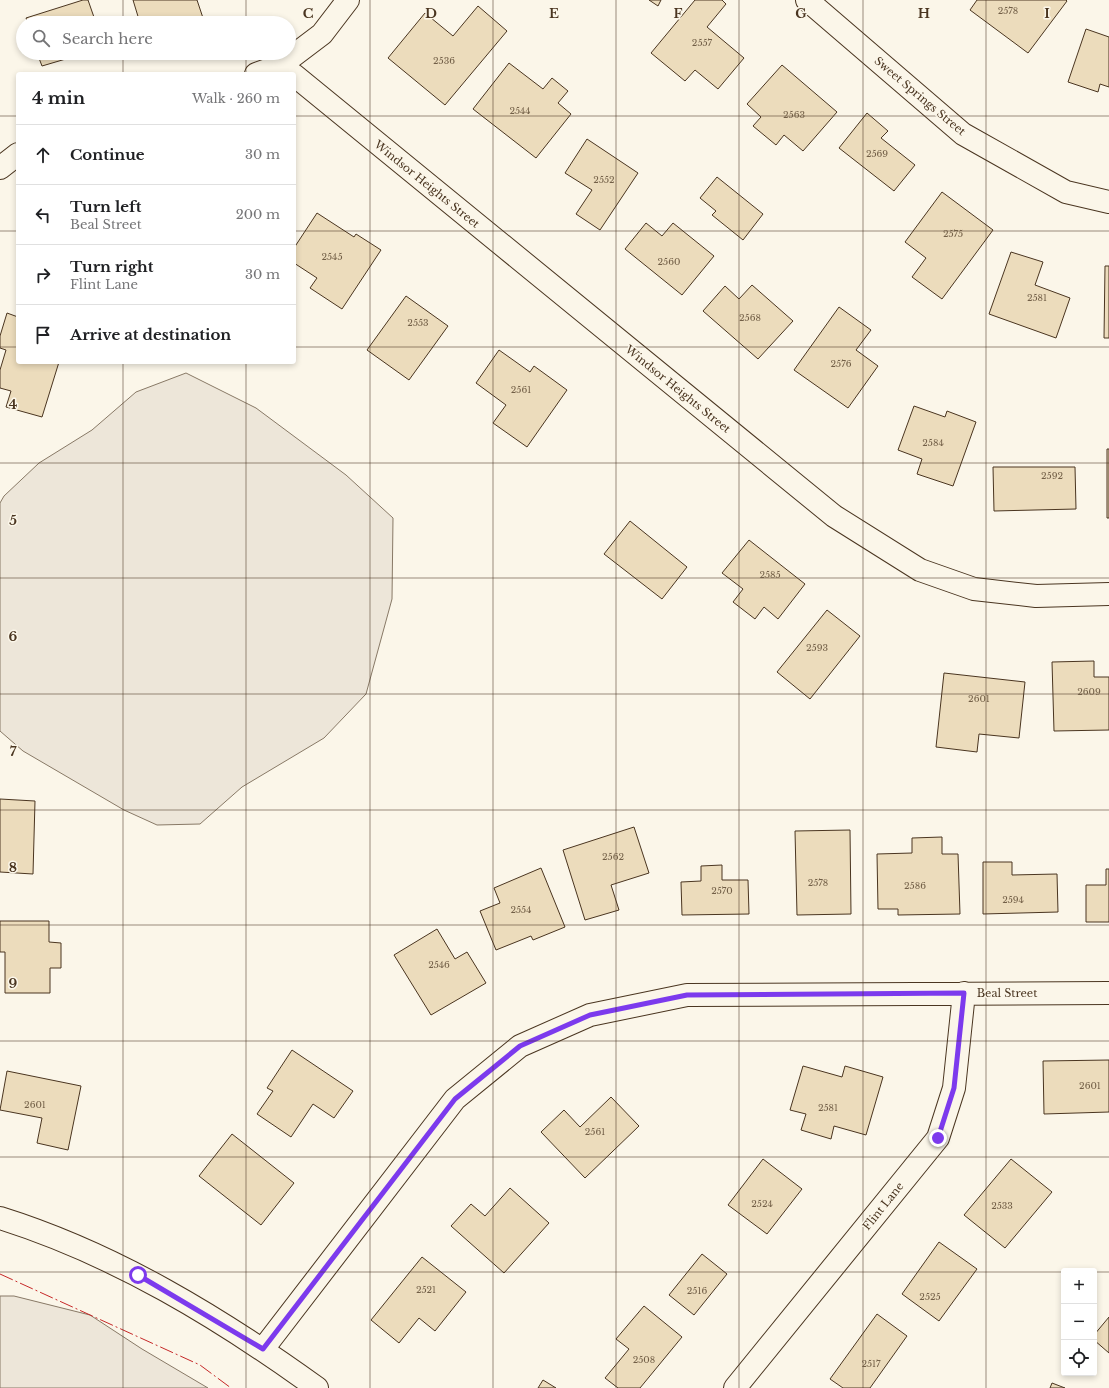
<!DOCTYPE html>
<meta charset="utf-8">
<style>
:root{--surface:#fff;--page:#f2f2f2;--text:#202124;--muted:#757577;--line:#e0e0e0}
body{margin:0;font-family:"Libre Baskerville",serif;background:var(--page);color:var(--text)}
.controls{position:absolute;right:12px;bottom:12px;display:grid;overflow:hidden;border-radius:4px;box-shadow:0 2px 6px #0003}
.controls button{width:36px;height:36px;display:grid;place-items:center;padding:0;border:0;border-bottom:1px solid var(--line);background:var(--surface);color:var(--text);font:20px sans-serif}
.stop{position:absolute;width:12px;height:12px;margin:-9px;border:3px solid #7c3aed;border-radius:50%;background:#fff}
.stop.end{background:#7c3aed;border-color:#fff;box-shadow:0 1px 4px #0008}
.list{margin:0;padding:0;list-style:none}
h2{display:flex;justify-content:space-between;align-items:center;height:52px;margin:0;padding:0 16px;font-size:17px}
h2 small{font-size:13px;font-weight:400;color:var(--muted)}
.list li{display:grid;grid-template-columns:26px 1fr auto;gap:12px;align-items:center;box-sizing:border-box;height:60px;padding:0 16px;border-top:1px solid var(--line)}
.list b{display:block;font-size:15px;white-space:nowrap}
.list p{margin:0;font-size:13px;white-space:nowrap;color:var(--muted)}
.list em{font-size:13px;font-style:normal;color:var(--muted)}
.icon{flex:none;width:22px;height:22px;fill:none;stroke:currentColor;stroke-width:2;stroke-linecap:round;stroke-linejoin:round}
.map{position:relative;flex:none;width:1109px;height:1388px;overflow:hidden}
.search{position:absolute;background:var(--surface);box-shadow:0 2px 6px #0003;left:16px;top:16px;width:280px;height:44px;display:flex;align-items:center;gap:10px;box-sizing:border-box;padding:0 14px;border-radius:22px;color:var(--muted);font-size:15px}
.panel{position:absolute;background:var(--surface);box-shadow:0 2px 6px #0003;left:16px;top:72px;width:280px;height:292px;border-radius:4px}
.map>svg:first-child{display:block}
.green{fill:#ede6d9;stroke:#887966}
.building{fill:#ecdcbc;stroke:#4a3520}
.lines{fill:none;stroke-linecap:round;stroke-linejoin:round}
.street-casing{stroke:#4a3520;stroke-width:24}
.secondary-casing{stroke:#4a3520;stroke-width:24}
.street{stroke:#fbf6e9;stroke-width:22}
.secondary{stroke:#fbf6e9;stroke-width:22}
.power{stroke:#c62828;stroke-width:1;stroke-dasharray:14 3 2 3;stroke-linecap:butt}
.route{stroke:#7c3aed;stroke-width:5}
.grid{fill:none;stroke:#4a3520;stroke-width:1;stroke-opacity:0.55}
.labels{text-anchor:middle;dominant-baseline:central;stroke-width:3;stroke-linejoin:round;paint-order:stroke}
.number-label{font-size:9px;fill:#725f47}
.street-label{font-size:11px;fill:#4a3520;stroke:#fbf6e9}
.grid-label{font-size:13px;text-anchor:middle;font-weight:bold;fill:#4a3520;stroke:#fbf6e9;stroke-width:3;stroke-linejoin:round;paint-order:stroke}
</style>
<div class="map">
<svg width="1109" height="1388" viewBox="0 0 1109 1388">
<rect width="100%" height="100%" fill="#fbf6e9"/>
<path class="green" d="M186,373L256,408L346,475L393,518L392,599L366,694L324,738L242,787L200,824L157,825L124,810L23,751L0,731V503L4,496L39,463L92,430L136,392Z
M0,1296H14L90,1315L142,1349L208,1388H0Z"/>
<path class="building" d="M83,0H88L96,23H28L26,18Z
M133,0H197L203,18L187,23H140Z
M649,0H661L658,6Z
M695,0H722L726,4L707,27L744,58L718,89L695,70L685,81L651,53Z
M977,0H1066L1067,1L1028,53L970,10Z
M478,6L507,31L445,105L388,58L425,13L453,36Z
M1086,29L1109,37V87L1100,84L1098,92L1068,82Z
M37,53H86L42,66Z
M509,63L543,89L552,78L568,91L558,103L571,114L536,158L473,109Z
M782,65L837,112L803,151L784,135L776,145L753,126L761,117L747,104Z
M867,113L888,131L881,138L915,165L894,191L839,148Z
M587,139L638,173L600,230L576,214L592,190L565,173Z
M717,177L763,214L743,240L712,215L716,211L700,198Z
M942,192L993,230L942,299L912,277L926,258L905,242Z
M317,213L354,237L356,234L381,250L342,309L310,288L317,278L294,263V248Z
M646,223L662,236L673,223L714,256L682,295L625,249Z
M1011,252L1043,262L1035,285L1070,298L1056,338L989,314Z
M1105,266H1109V338H1104Z
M752,285L793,321L758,359L703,311L725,286L739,299Z
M406,296L448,326L409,380L367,350Z
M839,307L871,330L856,350L878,366L848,408L794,370Z
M7,313L18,317V362H59L42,417L6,407L11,391L0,388V370L6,350L0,348V336Z
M499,350L530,372L534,366L567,390L527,447L493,423L506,405L476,383Z
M914,406L945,417L947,411L976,422L953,486L917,474L922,459L898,450Z
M1107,449H1109V518H1107Z
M993,467H1075L1076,509L994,511Z
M630,521L687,567L662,599L604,554Z
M749,540L805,584L778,619L764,607L755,619L733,602L743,589L722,573Z
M827,610L860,636L810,699L777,672Z
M1094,661V677H1109V730L1054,731L1052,662Z
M944,673L1025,682L1019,738L979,734L977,752L936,747Z
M0,799L35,801L33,874L0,872Z
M634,827L649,873L611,885L619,910L585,920L563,850Z
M850,830L851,914L797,915L795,831Z
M942,837V854H958L960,914L898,915V909H878L877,854L912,853V838Z
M983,862H1012V875L1057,874L1058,912L983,914Z
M722,865V880H748L749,914L682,915L681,882L701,881V866Z
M541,868L565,927L533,940L531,936L496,950L480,911L500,903L494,888Z
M1106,869H1109V922H1086V885H1106Z
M0,921H49V942L61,943V968H50V993H5V952H0Z
M437,929L455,959L467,952L486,983L431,1015L394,955Z
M292,1050L353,1091L334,1118L313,1104L291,1137L257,1114L273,1091L267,1088Z
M1109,1060V1112L1044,1114L1043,1061Z
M803,1066L842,1077L845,1066L883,1077L866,1135L834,1126L831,1139L801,1130L806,1114L790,1110Z
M7,1071L81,1086L68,1150L37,1143L42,1118L0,1110Z
M611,1097L639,1126L585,1178L541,1132L564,1110L580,1127Z
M232,1134L294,1183L261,1225L199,1176Z
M763,1159L802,1189L767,1234L728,1205Z
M1011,1159L1052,1192L1005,1248L964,1215Z
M510,1188L549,1223L504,1273L451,1226L471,1204L485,1216Z
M939,1242L977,1269L939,1321L902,1294Z
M702,1254L727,1274L694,1315L669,1295Z
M422,1257L466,1292L435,1331L419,1318L399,1343L371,1320Z
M644,1306L682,1337L640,1388H618L605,1378L629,1349L616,1339Z
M877,1314L907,1336L870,1388H843L830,1379Z
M1109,1317V1353L1094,1340V1335Z
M543,1380L556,1388H538Z
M1052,1383L1065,1388H1050Z"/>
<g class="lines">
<g class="street-casing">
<path id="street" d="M807,0L963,134L1066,192L1109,202
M256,74L281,65L322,34L348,0
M294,75L834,516L920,570L974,589L1036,596L1109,594
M0,168L18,154
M263,1349L455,1099L520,1046L590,1015L687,995L1109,993
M735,1388L938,1138L954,1088L964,993"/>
</g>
<g class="secondary-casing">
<path id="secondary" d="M0,1218C115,1254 220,1318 317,1388"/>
</g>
<use href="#street" class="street"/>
<use href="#secondary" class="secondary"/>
<path class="power" d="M0,1274L200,1365L231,1388"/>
</g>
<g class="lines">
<path class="route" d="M138,1275L263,1349L455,1099L520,1046L590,1015L687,995L964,993L954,1088L938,1138"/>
</g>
<path class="grid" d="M123,0V23M246,0V23M370,0V1388M493,0V1388M616,0V1388M739,0V1388M863,0V1388M986,0V1388M123,53V74M246,53V74M0,116H18M294,116H1109M0,231H18M294,231H1109M0,347H18M294,347H1109M123,362V1388M246,362V1388M0,463H1109M0,578H1109M0,694H1109M0,810H1109M0,925H1109M0,1041H1109M0,1157H1109M0,1272H1064M1094,1272H1109"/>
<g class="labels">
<g class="number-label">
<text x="1008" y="10">2578</text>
<text x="702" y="42">2557</text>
<text x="444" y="60">2536</text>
<text x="520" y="110">2544</text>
<text x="794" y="114">2563</text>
<text x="877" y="153">2569</text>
<text x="604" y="179">2552</text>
<text x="953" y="233">2575</text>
<text x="332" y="256">2545</text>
<text x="669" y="261">2560</text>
<text x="1037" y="297">2581</text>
<text x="750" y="317">2568</text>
<text x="418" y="322">2553</text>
<text x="841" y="363">2576</text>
<text x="521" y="389">2561</text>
<text x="933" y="442">2584</text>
<text x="1052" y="475">2592</text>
<text x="770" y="574">2585</text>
<text x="817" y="647">2593</text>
<text x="1089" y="691">2609</text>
<text x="979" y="698">2601</text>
<text x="613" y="856">2562</text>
<text x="818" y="882">2578</text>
<text x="915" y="885">2586</text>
<text x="722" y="890">2570</text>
<text x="1013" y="899">2594</text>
<text x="521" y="909">2554</text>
<text x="439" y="964">2546</text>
<text x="1090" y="1085">2601</text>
<text x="35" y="1104">2601</text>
<text x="828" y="1107">2581</text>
<text x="595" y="1131">2561</text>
<text x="762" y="1203">2524</text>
<text x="1002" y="1205">2533</text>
<text x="426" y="1289">2521</text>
<text x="697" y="1290">2516</text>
<text x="930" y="1296">2525</text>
<text x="644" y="1359">2508</text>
<text x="871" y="1363">2517</text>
</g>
<g class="street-label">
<text transform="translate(920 96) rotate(40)">Sweet Springs Street</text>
<text transform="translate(427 184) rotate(39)">Windsor Heights Street</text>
<text transform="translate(678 389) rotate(39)">Windsor Heights Street</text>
<text x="1007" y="993">Beal Street</text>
<text transform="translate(883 1206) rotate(-51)">Flint Lane</text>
</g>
</g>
<g class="grid-label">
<text x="308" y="18">C</text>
<text x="431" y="18">D</text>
<text x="554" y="18">E</text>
<text x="678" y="18">F</text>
<text x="801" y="18">G</text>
<text x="924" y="18">H</text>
<text x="1047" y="18">I</text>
<text x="13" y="409">4</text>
<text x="13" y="525">5</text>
<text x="13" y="641">6</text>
<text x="13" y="756">7</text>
<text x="13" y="872">8</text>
<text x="13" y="988">9</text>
</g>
</svg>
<div class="controls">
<button>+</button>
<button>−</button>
<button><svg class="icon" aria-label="locate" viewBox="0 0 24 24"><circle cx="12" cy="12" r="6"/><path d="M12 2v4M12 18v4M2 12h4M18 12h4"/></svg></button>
</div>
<div class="stop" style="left:138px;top:1275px"></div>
<div class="stop end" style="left:938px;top:1138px"></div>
<div class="search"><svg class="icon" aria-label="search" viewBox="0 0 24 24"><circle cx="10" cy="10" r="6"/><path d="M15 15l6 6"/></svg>Search here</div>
<section class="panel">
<h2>4 min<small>Walk · 260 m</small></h2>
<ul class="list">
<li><svg class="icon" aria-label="ahead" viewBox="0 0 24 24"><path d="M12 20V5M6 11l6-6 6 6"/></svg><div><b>Continue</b></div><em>30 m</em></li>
<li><svg class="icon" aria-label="left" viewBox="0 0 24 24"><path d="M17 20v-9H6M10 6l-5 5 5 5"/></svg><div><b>Turn left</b><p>Beal Street</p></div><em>200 m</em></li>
<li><svg class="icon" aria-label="right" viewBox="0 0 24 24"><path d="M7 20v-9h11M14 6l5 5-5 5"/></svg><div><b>Turn right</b><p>Flint Lane</p></div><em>30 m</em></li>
<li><svg class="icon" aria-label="arrive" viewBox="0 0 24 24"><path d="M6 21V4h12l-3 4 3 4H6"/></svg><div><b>Arrive at destination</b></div></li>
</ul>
</section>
</div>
